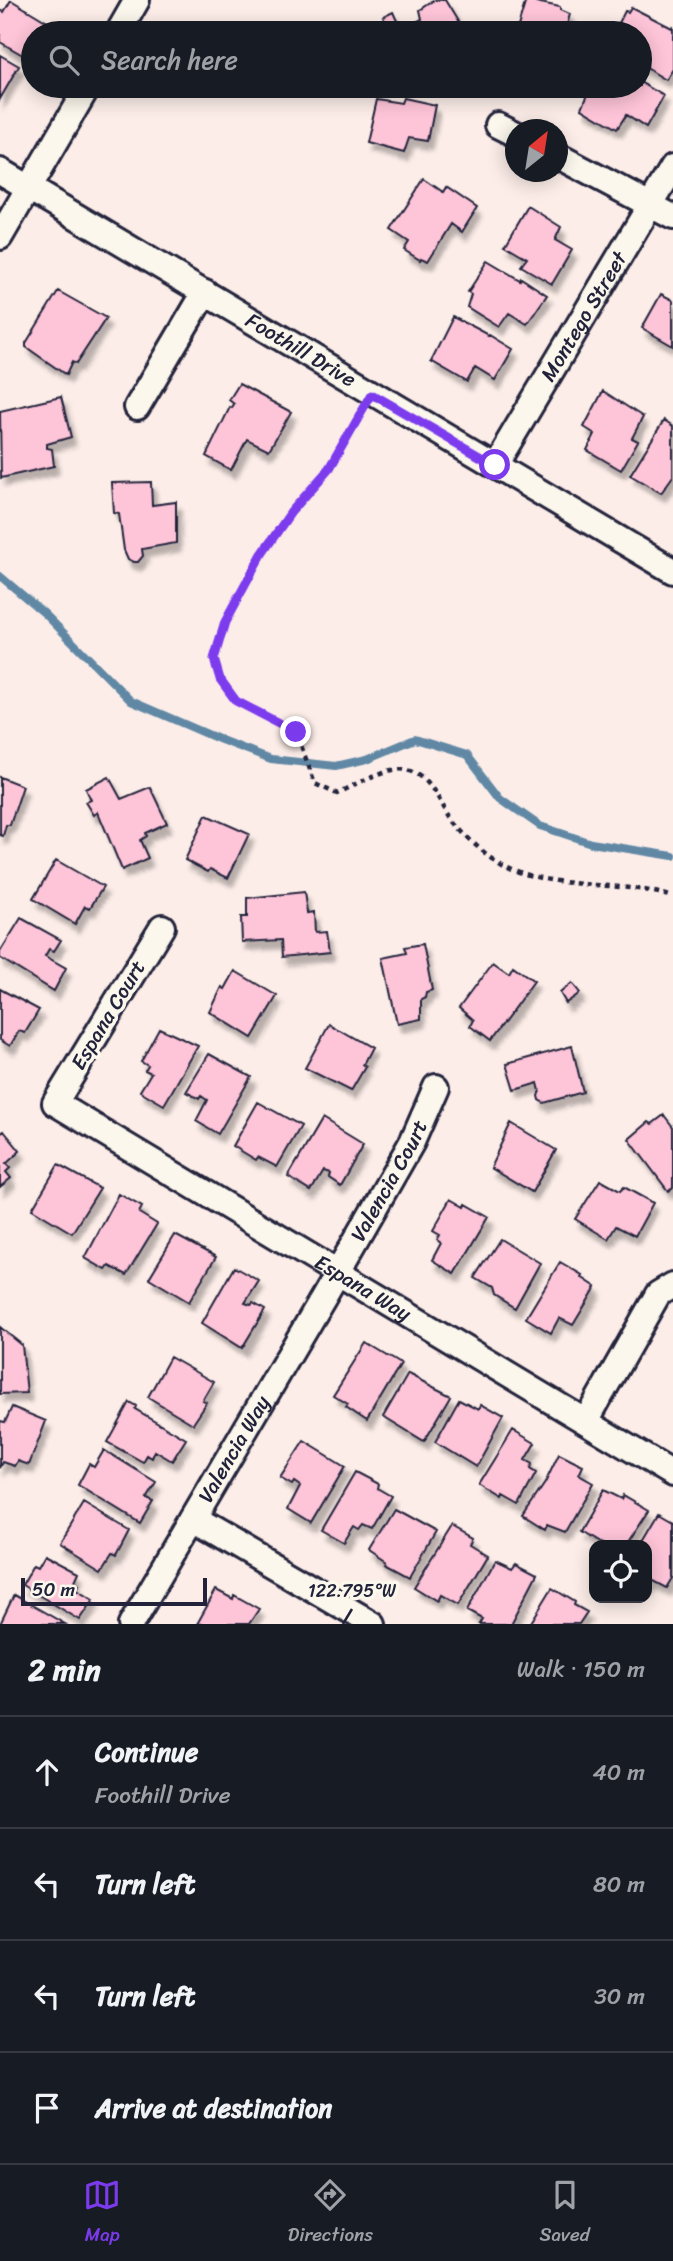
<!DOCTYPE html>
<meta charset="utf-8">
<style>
:root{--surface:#171b24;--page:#20242c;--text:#f1f3f6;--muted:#9ea1a6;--line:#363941;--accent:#7c3aed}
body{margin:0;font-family:Sriracha,sans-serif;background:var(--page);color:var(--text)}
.controls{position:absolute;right:21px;bottom:21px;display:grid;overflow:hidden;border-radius:14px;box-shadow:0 4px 18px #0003}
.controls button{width:63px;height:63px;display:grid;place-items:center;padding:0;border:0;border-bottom:2px solid var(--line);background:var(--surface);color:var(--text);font:35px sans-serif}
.compass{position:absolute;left:505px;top:119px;width:63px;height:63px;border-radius:50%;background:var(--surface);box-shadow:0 4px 18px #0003;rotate:30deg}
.scale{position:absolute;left:21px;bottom:18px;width:186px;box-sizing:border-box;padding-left:7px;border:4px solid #22223b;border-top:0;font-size:19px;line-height:24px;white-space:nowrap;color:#22223b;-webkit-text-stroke:5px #fbf7ec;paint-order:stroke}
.stop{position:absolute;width:21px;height:21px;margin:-16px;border:5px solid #7c3aed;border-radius:50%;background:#fff}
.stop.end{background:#7c3aed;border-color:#fff;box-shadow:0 2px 7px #0008}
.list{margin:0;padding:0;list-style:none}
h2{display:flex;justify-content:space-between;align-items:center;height:91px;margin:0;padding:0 28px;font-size:30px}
h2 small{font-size:23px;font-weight:400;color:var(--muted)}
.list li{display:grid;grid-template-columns:46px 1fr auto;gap:21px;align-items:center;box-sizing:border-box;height:112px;padding:0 28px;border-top:2px solid var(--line)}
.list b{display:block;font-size:26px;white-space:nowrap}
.list p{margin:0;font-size:23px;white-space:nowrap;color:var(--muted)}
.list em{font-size:23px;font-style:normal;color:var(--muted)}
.icon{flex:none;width:38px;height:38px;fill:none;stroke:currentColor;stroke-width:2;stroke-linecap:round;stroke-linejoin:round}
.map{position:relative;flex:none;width:673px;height:1624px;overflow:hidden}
.search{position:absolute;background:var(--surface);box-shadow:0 4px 18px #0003;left:21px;right:21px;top:21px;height:77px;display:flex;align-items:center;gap:18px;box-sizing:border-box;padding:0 24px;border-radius:38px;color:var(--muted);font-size:26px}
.sheet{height:539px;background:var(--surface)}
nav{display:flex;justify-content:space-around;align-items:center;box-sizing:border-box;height:98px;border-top:2px solid var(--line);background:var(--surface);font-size:19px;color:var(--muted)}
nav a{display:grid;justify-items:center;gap:4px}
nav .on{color:var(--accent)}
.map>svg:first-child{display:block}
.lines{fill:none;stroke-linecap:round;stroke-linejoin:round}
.stream{stroke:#6188a5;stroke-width:8}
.building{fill:#fec4d8;stroke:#22223b;stroke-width:2;filter:url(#shadow)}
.minor-casing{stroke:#22223b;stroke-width:30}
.path{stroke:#22223b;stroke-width:4.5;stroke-dasharray:5 5;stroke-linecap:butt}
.minor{stroke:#fbf7ec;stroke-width:24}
.route{stroke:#7c3aed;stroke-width:9}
.ticks{fill:none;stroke:#22223b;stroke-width:2.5}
.labels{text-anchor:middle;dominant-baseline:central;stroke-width:7;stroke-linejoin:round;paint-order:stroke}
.street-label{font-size:21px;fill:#22223b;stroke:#fbf7ec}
.ticks-label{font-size:18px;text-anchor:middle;fill:#22223b;stroke:#fbf7ec;stroke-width:7;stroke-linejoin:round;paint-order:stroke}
</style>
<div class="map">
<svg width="673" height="1624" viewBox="0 0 673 1624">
<defs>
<filter id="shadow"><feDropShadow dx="4.5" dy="8" stdDeviation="2" flood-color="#0004"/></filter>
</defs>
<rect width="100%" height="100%" fill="#fcede8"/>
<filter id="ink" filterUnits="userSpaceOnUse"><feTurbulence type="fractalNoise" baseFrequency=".0143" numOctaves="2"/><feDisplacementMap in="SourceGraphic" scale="14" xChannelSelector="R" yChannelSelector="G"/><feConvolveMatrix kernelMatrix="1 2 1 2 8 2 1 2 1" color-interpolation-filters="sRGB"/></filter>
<g filter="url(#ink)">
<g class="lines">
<path class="stream" d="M0,576L45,614L131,701L221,740L271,759L336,766L367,759L415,739L467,755L500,798L540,826L591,843L673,856"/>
</g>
<path class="building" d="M11,0L49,23L43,33H33V50L28,58L0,42V10L4,12Z
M435,0H445L465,33H409L406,27L422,19L420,10Z
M526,0L560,7V10L570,14L565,33H516Z
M631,7L672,28L673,25V69L666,80L640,64V33H624L617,27L625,11L628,12Z
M393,12L398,23L388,27L383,17Z
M0,55L19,66L0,99Z
M640,82L664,96L646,128L626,115L617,129L582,108L591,86H640Z
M403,98L435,105L428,141L409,138L404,153L366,143L376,99L401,103Z
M424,179L443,192L446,187L477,208L462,232L451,224L428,261L421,258L420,260L404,250L409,242L391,230Z
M528,206L561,227L555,240L572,250L552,284L521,266L527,258L505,245Z
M488,261L520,280L521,278L547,295L527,324L509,313L499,327L467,307L471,294L468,292Z
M58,291L106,318L76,364L72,362L66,375L26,347V343Z
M661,294L673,300V346L642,328Z
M453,317L489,336L490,335L513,349L495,380L475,368L467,382L431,361Z
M239,384L291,412L269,450L247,439L231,470L206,456L230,407L232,408L234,404L229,400Z
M603,391L643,417L632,438L638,441L621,470L587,450L595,434L584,427Z
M61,397L71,437L47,444V448L52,449L54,466L1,478L0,411Z
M664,420L673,426V476L661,493L630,475Z
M151,482L152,505L176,502V543L142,549L143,556L138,562H134L128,559L124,550L119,514L114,513L112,483Z
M0,777L23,786L10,825H6L3,836L0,835Z
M109,777L121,799L150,787L167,823L145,833L146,836L140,840L148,858L122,870L98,812L94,815L86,802L91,800L86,789Z
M206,815L249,834L228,878L210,869L208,872L185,860Z
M56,860L103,887L90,908L85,906L75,924L33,899Z
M304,892L307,913L314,912L315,932L327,931L330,952L282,957L281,940L242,942L241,917H247V898Z
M21,918L61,940L54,951L49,949L45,956L66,968L54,991L0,958V952Z
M423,944L432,990L426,992L425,997L421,999V1019L397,1024L383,958L407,953L405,947Z
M493,962L509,973L513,966L534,981L490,1041L470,1026L473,1020L459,1008Z
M235,971L277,996L252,1038L210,1012L222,987L225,989Z
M572,983L580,993L566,1003L560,993Z
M0,989L39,1010L25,1033L19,1031L10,1046L0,1040Z
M329,1024L371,1048L362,1065L365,1067L351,1091L305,1068Z
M159,1028L198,1046L164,1105L140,1091L151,1073L145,1070L148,1065L141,1061Z
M572,1046L583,1092L544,1103L539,1100L538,1096L540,1091L538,1083L515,1090L507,1064Z
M209,1054L251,1077L218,1134L196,1121L207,1100L201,1096L199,1099L186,1092Z
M258,1102L301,1126L277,1167L258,1157L256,1160L233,1146Z
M664,1115L673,1127V1188L668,1191L629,1139L649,1122L652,1124Z
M322,1119L363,1144L340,1185L328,1177L329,1173L323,1171L311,1191L288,1177Z
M511,1123L556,1150L532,1192L490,1167Z
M4,1131L20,1151L6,1164L10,1168L6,1172L11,1178L0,1187V1134Z
M58,1165L100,1188L72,1233L32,1209Z
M600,1180L620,1191L624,1187L653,1203L635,1236L616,1226L608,1239L575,1219Z
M119,1194L142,1207L139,1213L157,1224L126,1275L109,1266L106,1270L85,1258Z
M451,1199L465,1207L466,1204L489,1217L455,1274L432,1260L441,1243L437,1240L440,1235L433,1231Z
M175,1235L216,1257L189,1302L149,1278Z
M500,1239L540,1263L515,1308L494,1295L492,1288L475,1278Z
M560,1262L582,1275L581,1277L596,1287L573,1325L559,1318L551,1333L526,1318Z
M234,1267L259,1281L245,1303L251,1305L253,1303L265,1310L242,1348L202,1323Z
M0,1327L22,1345L27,1393L0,1394Z
M366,1343L401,1364L367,1421L346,1407L348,1404L333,1395Z
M170,1357L214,1382L203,1401L207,1403L193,1424L148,1397Z
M408,1374L451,1396L424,1442L383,1417Z
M459,1399L478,1409L480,1405L503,1418L476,1467L435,1442Z
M129,1402L136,1406L135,1409L186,1439L172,1461L155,1451L152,1458L147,1455L143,1462L107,1442Z
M12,1407L46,1421L29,1465L18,1461L15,1466L3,1462L0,1468V1421L5,1422Z
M513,1430L535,1443L525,1460L532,1464L530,1469L536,1473L519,1505L503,1496L502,1499L479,1485Z
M304,1441L345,1466L311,1523L288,1509L300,1486L294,1482L292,1485L280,1478Z
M104,1450L156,1482L146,1498L153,1501L140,1523L78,1485L89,1464L94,1467Z
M559,1454L583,1466L579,1475L593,1483L565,1532L547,1525L545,1530L523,1516L545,1483Z
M355,1472L378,1484L377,1488L391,1496L372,1529L363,1525L359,1530L354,1527L344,1543L321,1530Z
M603,1490L621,1499L623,1495L649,1510L626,1545H600L579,1532Z
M84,1503L129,1530L116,1555L112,1553L102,1569L60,1543Z
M394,1509L436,1532L410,1577L386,1564L387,1562L369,1550Z
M659,1513L673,1521V1578L667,1588L652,1580L647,1587V1545H640Z
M452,1526L473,1538L470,1544L488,1555L458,1605L440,1595L437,1601L414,1587Z
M45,1554L79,1572L75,1581L79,1584L77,1589L94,1599L80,1620L22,1585L34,1564L38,1566Z
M495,1560L512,1568L516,1563L537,1574L511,1624H479L482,1619L467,1611Z
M552,1588L575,1602L574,1605L587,1612L579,1624H530Z
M216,1590L233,1599L234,1595L259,1609L249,1624H197Z
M14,1595L65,1624H0Z"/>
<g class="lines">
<g class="minor-casing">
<g id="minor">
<path d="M118,33L137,0"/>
<path d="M498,125L516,134"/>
<path d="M558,156L673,217"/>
<path id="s1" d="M0,171L673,571"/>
<path d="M0,237L88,86"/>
<path d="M137,407L205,292"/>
<path id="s2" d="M495,465L673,167"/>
<path id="s3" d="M162,927L55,1103L673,1474"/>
<path d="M586,1421L658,1294L673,1285"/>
<path d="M193,1519L373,1624"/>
<path id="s4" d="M131,1624L324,1296L412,1142L436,1087"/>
</g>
</g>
<path class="path" d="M361,413L329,469L291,512L262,553L225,622L214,659L220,679L236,701L296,732L315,783L337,793C355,785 388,765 407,770C433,776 441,809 456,825C470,841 486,856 505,866C558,892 619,879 673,897"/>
<use href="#minor" class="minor"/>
</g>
</g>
<g class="lines" filter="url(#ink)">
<path class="route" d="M296,732L236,701L220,679L214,659L225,622L262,554L291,512L329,469L372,394L495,465"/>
</g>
<path class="ticks" d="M343,1624L352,1609"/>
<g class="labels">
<g class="street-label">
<text stroke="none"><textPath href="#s2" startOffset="173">Montego Street</textPath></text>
<text stroke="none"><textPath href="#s1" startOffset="350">Foothill Drive</textPath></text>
<text transform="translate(108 1015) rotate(-59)">Espana Court</text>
<text stroke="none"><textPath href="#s4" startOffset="513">Valencia Court</textPath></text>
<text stroke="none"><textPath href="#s3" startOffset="565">Espana Way</textPath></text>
<text stroke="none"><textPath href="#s4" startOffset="203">Valencia Way</textPath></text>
</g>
</g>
<g class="ticks-label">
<text x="352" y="1597">122.795°W</text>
</g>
</svg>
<div class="controls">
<button><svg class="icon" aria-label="locate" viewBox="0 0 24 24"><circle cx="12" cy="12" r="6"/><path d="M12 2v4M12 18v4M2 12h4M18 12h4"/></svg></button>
</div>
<svg class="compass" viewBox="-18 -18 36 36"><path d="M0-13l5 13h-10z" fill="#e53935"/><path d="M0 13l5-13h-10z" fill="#9ea1a6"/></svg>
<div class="scale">50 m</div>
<div class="stop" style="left:495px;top:465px"></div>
<div class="stop end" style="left:296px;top:732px"></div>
<div class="search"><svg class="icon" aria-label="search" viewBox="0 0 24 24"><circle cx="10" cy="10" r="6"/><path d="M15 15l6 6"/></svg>Search here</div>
</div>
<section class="sheet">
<h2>2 min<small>Walk · 150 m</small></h2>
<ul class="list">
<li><svg class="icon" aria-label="ahead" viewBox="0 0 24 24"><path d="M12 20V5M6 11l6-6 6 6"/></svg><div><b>Continue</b><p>Foothill Drive</p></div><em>40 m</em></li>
<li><svg class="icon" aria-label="left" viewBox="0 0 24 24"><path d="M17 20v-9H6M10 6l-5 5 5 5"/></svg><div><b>Turn left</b></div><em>80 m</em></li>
<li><svg class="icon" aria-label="left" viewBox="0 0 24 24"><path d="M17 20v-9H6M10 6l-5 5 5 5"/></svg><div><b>Turn left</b></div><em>30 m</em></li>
<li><svg class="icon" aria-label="arrive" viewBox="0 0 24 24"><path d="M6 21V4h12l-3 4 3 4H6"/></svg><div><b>Arrive at destination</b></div></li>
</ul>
</section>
<nav>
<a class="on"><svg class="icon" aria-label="map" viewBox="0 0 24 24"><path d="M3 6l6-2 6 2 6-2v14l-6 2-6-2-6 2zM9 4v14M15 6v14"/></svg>Map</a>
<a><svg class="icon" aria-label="directions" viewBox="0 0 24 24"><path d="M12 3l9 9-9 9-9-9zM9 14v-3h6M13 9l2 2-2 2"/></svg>Directions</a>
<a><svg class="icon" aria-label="saved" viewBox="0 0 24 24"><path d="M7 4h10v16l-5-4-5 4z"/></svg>Saved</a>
</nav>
